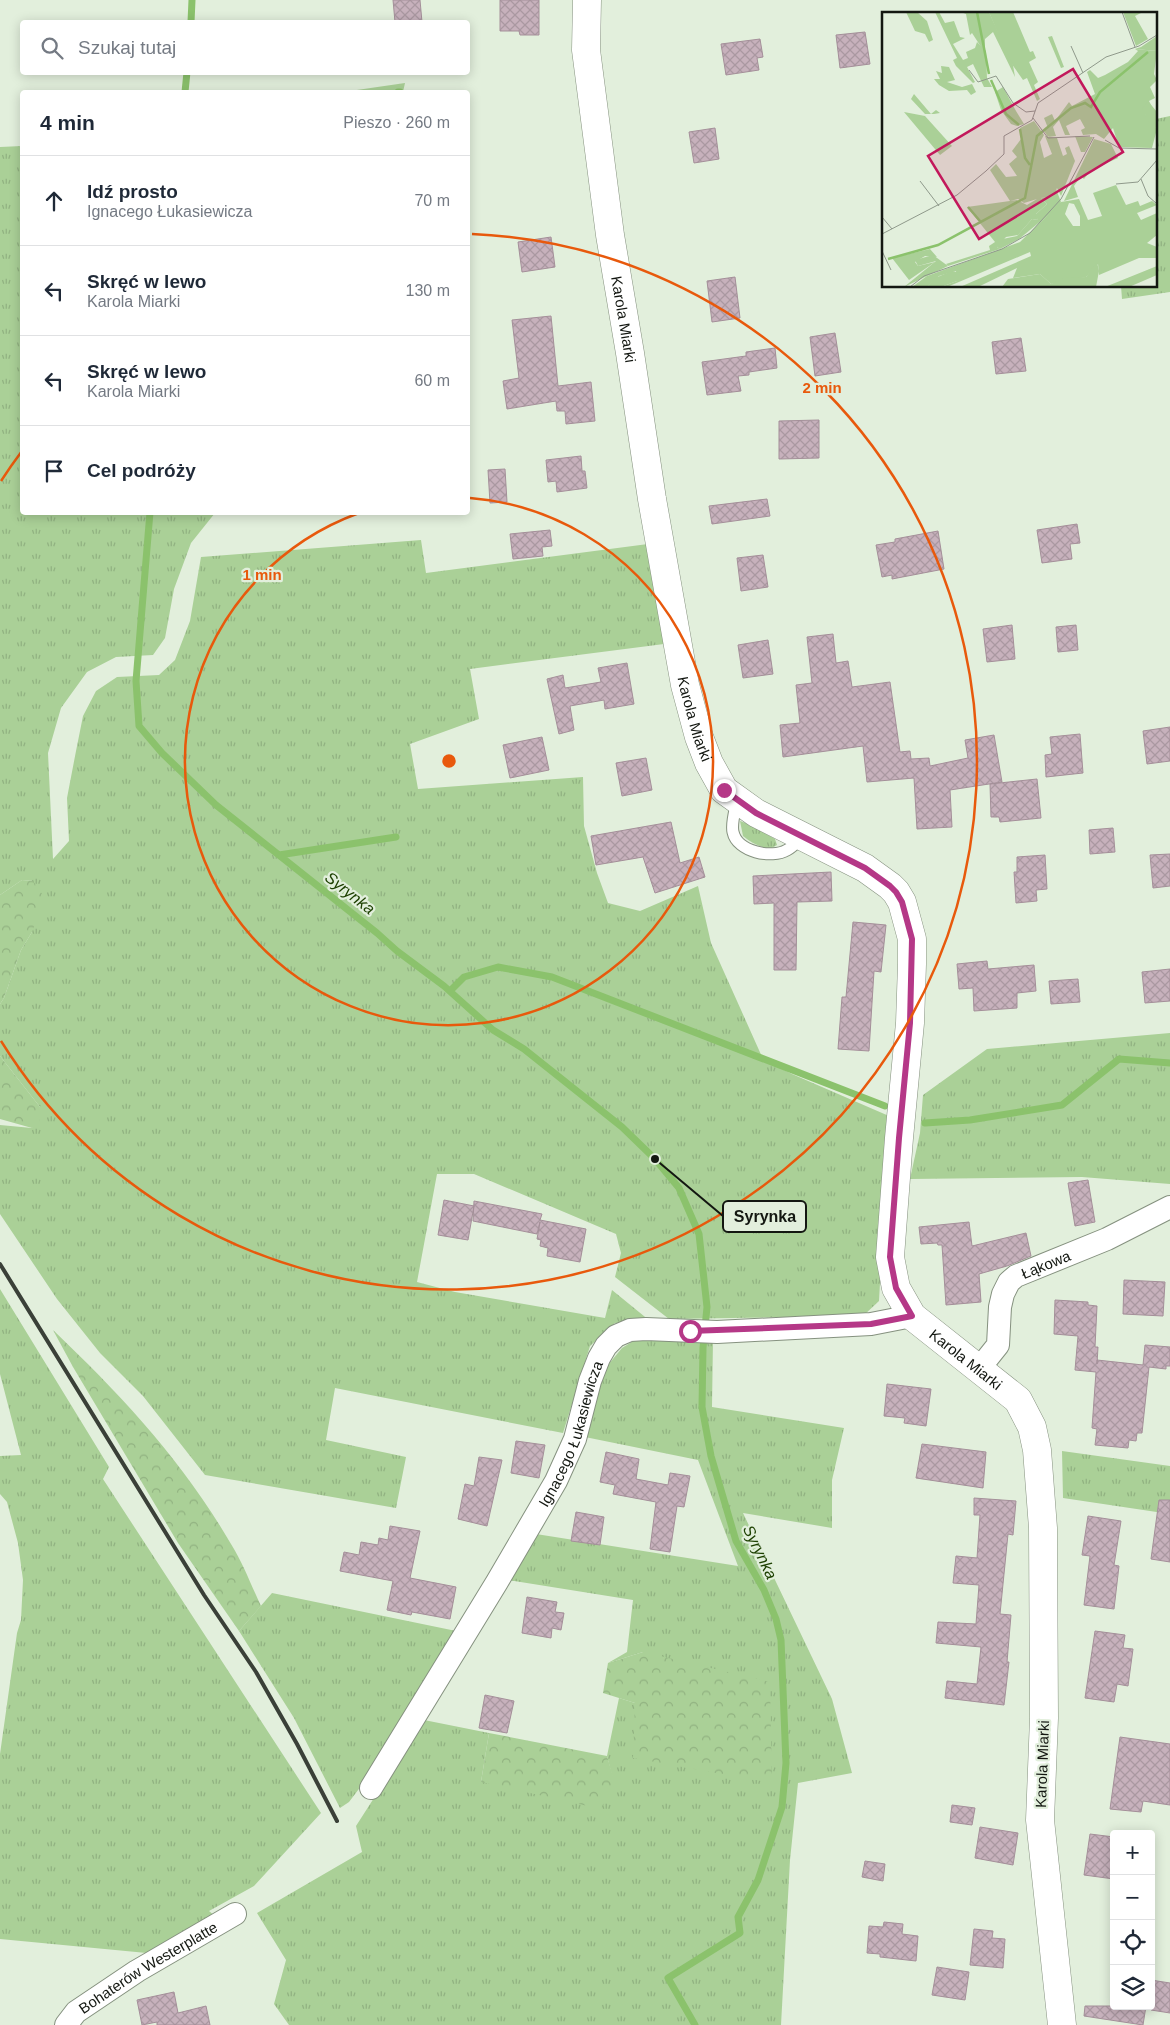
<!DOCTYPE html>
<html lang="pl">
<meta charset="utf-8">
<style>
:root{--surface:#fff;--page:#f6f6f7;--text:#1f2937;--muted:#747a83;--line:#e0e1e3}
body{margin:0;font-family:Helvetica,sans-serif;background:var(--page);color:var(--text)}
.controls{position:absolute;right:15px;bottom:15px;display:grid;overflow:hidden;border-radius:5px;box-shadow:0 2px 12px #0003}
.controls button{width:45px;height:45px;display:grid;place-items:center;padding:0;border:0;border-bottom:1px solid var(--line);background:var(--surface);color:var(--text);font:25px sans-serif}
.stop{position:absolute;width:15px;height:15px;margin:-11px;border:4px solid #b53887;border-radius:50%;background:#fff}
.stop.end{background:#b53887;border-color:#fff;box-shadow:0 1px 5px #0008}
.list{margin:0;padding:0;list-style:none}
h2{display:flex;justify-content:space-between;align-items:center;height:65px;margin:0;padding:0 20px;font-size:21px}
h2 small{font-size:16px;font-weight:400;color:var(--muted)}
.list li{display:grid;grid-template-columns:32px 1fr auto;gap:15px;align-items:center;box-sizing:border-box;height:90px;padding:0 20px;border-top:1px solid var(--line)}
.list b{display:block;font-size:19px;white-space:nowrap}
.list p{margin:0;font-size:16px;white-space:nowrap;color:var(--muted)}
.list em{font-size:16px;font-style:normal;color:var(--muted)}
.icon{flex:none;width:28px;height:28px;fill:none;stroke:currentColor;stroke-width:2;stroke-linecap:round;stroke-linejoin:round}
.map{position:relative;flex:none;width:1170px;height:2025px;overflow:hidden}
.search{position:absolute;background:var(--surface);box-shadow:0 2px 12px #0003;left:20px;top:20px;width:450px;height:55px;display:flex;align-items:center;gap:12px;box-sizing:border-box;padding:0 18px;border-radius:5px;color:var(--muted);font-size:19px}
.panel{position:absolute;background:var(--surface);box-shadow:0 2px 12px #0003;left:20px;top:90px;width:450px;height:425px;border-radius:5px}
.map>svg:first-child{display:block}
.grass{fill:url(#grass-tufts)}
.forest{fill:url(#forest-crowns)}
.lines{fill:none;stroke-linecap:round;stroke-linejoin:round}
.stream{stroke:#8bc26c;stroke-width:7}
.building{fill:url(#building-cross-hatch);stroke:#a48f99}
.lane-casing{stroke:#85917f;stroke-width:13}
.street-casing{stroke:#85917f;stroke-width:24}
.secondary-casing{stroke:#85917f;stroke-width:29}
.lane{stroke:#fff;stroke-width:11}
.street{stroke:#fff;stroke-width:22}
.secondary{stroke:#fff;stroke-width:28}
.rail{stroke:#3a4038;stroke-width:4}
.route{stroke:#b53887;stroke-width:6}
.ring{fill:none;stroke:#e8590c;stroke-width:2.5}
.labels{text-anchor:middle;dominant-baseline:central;stroke-width:4.5;stroke-linejoin:round;paint-order:stroke}
.street-label{font-size:15px;fill:#131711;stroke:#e2efdc}
.water-label{font-size:16px;font-style:italic;fill:#1e4102;stroke:#e2efdc}
.inset-river{fill:none;stroke:#8bc26c;stroke-width:2.5}
.inset-road{fill:none;stroke:#8f998b;stroke-width:1}
.view{fill:#c2185b;fill-opacity:0.15;stroke:#c2185b;stroke-width:2.5}
.inset-edge{fill:none;stroke:#131711;stroke-width:2.5}
.centre{fill:#e8590c;stroke:#e2efdc;stroke-width:2.5}
.ring-label{font-size:15px;text-anchor:middle;font-weight:bold;fill:#e8590c;stroke:#e2efdc;stroke-width:4.5;stroke-linejoin:round;paint-order:stroke}
.leader{fill:none;stroke:#131711;stroke-width:2}
.callout-dot{fill:#131711;stroke:#e2efdc;stroke-width:2}
.callout{fill:#e2efdc;stroke:#131711;stroke-width:2}
.callout-label{font-size:16px;text-anchor:middle;font-weight:bold;fill:#131711}
</style>
<div class="map">
<svg width="1170" height="2025" viewBox="0 0 1170 2025">
<defs>
<pattern id="grass-tufts" width="24" height="20" patternUnits="userSpaceOnUse" patternTransform="scale(1.25)"><rect width="24" height="20" fill="#aad097"/><path d="M3 7l-1-3M5 7V3M7 7l1-3M15 17l-1-3M17 17v-4M19 17l1-3" fill="none" stroke="#91b281"/></pattern>
<pattern id="forest-crowns" width="20" height="18" patternUnits="userSpaceOnUse" patternTransform="scale(1.25)"><rect width="20" height="18" fill="#aad097"/><path d="M2 6a3 3 0 1 1 6 0M12 15a3 3 0 1 1 6 0" fill="none" stroke="#91b281"/></pattern>
<pattern id="building-cross-hatch" width="8" height="8" patternUnits="userSpaceOnUse" patternTransform="scale(1.25)"><rect width="8" height="8" fill="#c7b1bc"/><path d="M0 0l8 8M0 8l8-8" fill="none" stroke="#aa98a1"/></pattern>
</defs>
<rect width="100%" height="100%" fill="#e2efdc"/>
<path class="grass" d="M405,83L403,92H343Z
M1170,116V292L1122,299L1121,286H1156V119Z
M22,146V512L215,513L191,543L174,589L165,638L153,655L116,657L87,672L61,708L48,753L53,859L69,841L67,798L76,751L83,716L96,691L117,677L159,675L175,660L190,621L201,557L421,540L426,573L648,544L664,644L470,669L479,719L410,744L418,789L583,777L584,826L597,873L608,903L640,911L698,886L711,943L763,1059L792,1074L889,1116L879,1301L863,1316L669,1319L615,1277L621,1253L616,1234L474,1174H437L417,1282L455,1292L605,1318L612,1290L650,1321L615,1323L590,1346L563,1433L335,1388L326,1440L406,1457L396,1508L205,1475L143,1396L100,1353L57,1299L0,1214V1125L32,1128L40,1107L0,1056V1004L4,998L21,950L32,932L33,881L22,880L0,895V147Z
M740,821L751,825L775,839L777,845L770,849C760,847 751,843 743,836Z
M1170,1033V1184L1082,1177L910,1179L920,1133L923,1095L987,1049Z
M0,1289L109,1467L103,1479L321,1813L254,1886L209,1911L215,1916L157,1954L0,1939V1754L17,1633L21,1620L23,1580L18,1543L7,1502L0,1494V1456L21,1455L0,1374Z
M713,1339L712,1407L844,1428L832,1480V1528L743,1513L832,1699L852,1773L798,1783L790,1860L781,2025H289L274,2004L286,1960L257,1913L362,1852L356,1826L424,1720L489,1733L481,1782L614,1783L607,1756L619,1698L635,1703L643,1652L608,1663L627,1652L633,1600L508,1580L536,1534L738,1566L698,1460L580,1436L608,1365L622,1348L635,1340Z
M1062,1451L1170,1466V1514L1063,1498Z
M272,1593L461,1632L371,1773L349,1802L340,1808L294,1718L239,1631Z"/>
<path class="forest" d="M22,880L33,881L45,898L32,932L21,950L4,998L0,1004V895Z
M0,1056L40,1107L39,1123L32,1128L0,1119Z
M53,1330C122,1396 182,1460 231,1544C243,1563 251,1585 261,1606L239,1631L178,1543L73,1367Z
M643,1652L770,1682L772,1783L633,1758L635,1703L603,1693L608,1663Z
M489,1733L607,1756L615,1783L601,1809L481,1782Z"/>
<g class="lines">
<path class="stream" d="M191,22L192,0
M185,92L187,72
M398,92H400
M150,512L136,681L139,726L162,753L216,805L377,933L397,951L444,986L493,1030L524,1049L622,1127L655,1159L679,1188L699,1234L707,1307L703,1348L702,1407L711,1456L736,1541L764,1590L776,1619L781,1640L786,1763L782,1807L758,1880L738,1917L740,1933L668,1978L695,2025
M279,855L396,837
M450,991L464,977L498,967L552,977L885,1106
M925,1123L970,1120L1062,1105L1119,1059L1170,1063"/>
</g>
<path class="building" d="M393,0H420L422,22H395Z
M500,0H539V35H520L519,31H500Z
M865,32L870,64L840,68L836,35Z
M760,39L763,57L757,58L759,70L726,75L721,44Z
M715,128L719,159L694,163L689,132Z
M551,237L555,267L522,272L518,242Z
M735,277L740,318L712,322L707,281Z
M551,316L558,386L591,382L595,421L566,424L565,411H557L556,401L507,409L503,381L519,378L512,320Z
M835,333L841,372L815,376L810,337Z
M1021,338L1026,371L996,374L992,342Z
M775,348L777,368L749,372V375L738,376L741,391L707,395L702,362L746,356V352Z
M819,420V458L779,459V421Z
M581,456L582,471H585L587,488L557,492L556,481L548,482L546,460Z
M505,469L507,502L490,503L488,470Z
M767,499L770,516L712,524L709,506Z
M1077,524L1080,543L1070,544L1072,559L1042,563L1037,530Z
M550,530L552,546L542,547L543,556L513,559L510,534Z
M938,531L944,569L892,579V575L882,577L876,545L895,542V539Z
M763,555L768,587L741,591L737,558Z
M1012,625L1015,659L987,662L983,629Z
M1076,625L1078,650L1058,652L1056,627Z
M833,634L836,663L848,661L852,687L890,682L900,752L910,751L911,759L929,758L930,766L968,758L965,740L994,735L1002,782L950,790L952,827L917,829L914,778L867,782L863,746L783,757L780,725L800,723L796,685L812,683L807,637Z
M768,640L773,674L743,678L738,645Z
M627,663L634,704L605,709L604,700L570,706L574,730L559,734L547,679L563,675L565,688L601,682L598,668Z
M1170,727V761L1147,764L1143,731Z
M1080,734L1083,773L1046,777L1045,755L1052,754L1050,737Z
M542,737L549,770L510,778L503,745Z
M646,758L652,790L622,796L616,763Z
M1037,779L1041,818L1000,822L999,817H991L990,784Z
M671,822L680,863L699,857L705,877L655,893L643,857L596,865L591,836Z
M1113,828L1115,852L1090,854L1089,830Z
M1170,854V886L1153,888L1150,855Z
M1045,855L1047,889L1036,890L1037,901L1016,903L1014,872H1017V857Z
M831,872L832,901L797,902L796,970H774V903L754,904L753,876Z
M853,922L886,925L881,972L874,971L869,1051L838,1049L842,997H846Z
M987,961L988,969L1034,965L1036,991L1017,993V1008L974,1011L973,988L959,989L957,964Z
M1170,969V1001L1145,1003L1142,972Z
M1078,979L1080,1002L1051,1004L1049,981Z
M1088,1180L1095,1222L1075,1226L1068,1183Z
M444,1200L474,1206L468,1240L438,1235Z
M474,1201L542,1214L540,1220L586,1229L580,1262L547,1256L548,1248L540,1246L541,1240L537,1239L540,1222L537,1234L473,1221Z
M969,1222L972,1246L1026,1233L1031,1256L1007,1266L979,1274L981,1302L946,1305L942,1245H938L937,1243L921,1244L919,1227Z
M1124,1280L1165,1282L1163,1316L1123,1314Z
M1055,1300L1088,1302V1305L1097,1306L1095,1347H1098L1097,1364V1360L1143,1365L1145,1345L1170,1347V1366H1166V1369L1149,1367L1142,1433H1137L1136,1441L1129,1440L1128,1448L1095,1445L1097,1429L1092,1428L1096,1372L1075,1370L1078,1336L1054,1334Z
M887,1384L931,1389L926,1426L904,1423L905,1418L884,1416Z
M516,1441L545,1445L539,1478L511,1473Z
M922,1444L986,1452L983,1488L916,1478Z
M606,1452L639,1459L636,1479L668,1485L670,1473L690,1476L684,1507L677,1506L670,1552L650,1549L656,1502L613,1494L615,1485L600,1482Z
M479,1457L502,1460L487,1526L458,1519L465,1484L474,1486Z
M974,1498L1016,1501L1013,1535L1008,1534L1000,1614L1011,1615L1007,1662H1009L1004,1705L945,1698L947,1681L977,1684L981,1647L936,1643L938,1622L976,1624L979,1585L953,1583L956,1556L977,1558L980,1515H974Z
M1159,1500H1170V1562L1151,1559Z
M576,1512L604,1517L600,1545L571,1541Z
M1088,1516L1121,1521L1114,1565L1119,1566L1114,1609L1084,1605L1090,1556L1082,1555Z
M390,1526L420,1531L410,1578L456,1587L450,1619L412,1612L411,1615L387,1610L393,1581L340,1571L344,1552L359,1555L361,1542L378,1545L379,1538L388,1540Z
M527,1597L557,1602L555,1612L564,1613L561,1630L552,1628L551,1638L522,1633Z
M1095,1631L1125,1635L1123,1648L1133,1649L1128,1686L1117,1684L1114,1702L1085,1698Z
M485,1695L514,1701L507,1733L479,1728Z
M1120,1737L1170,1744V1805L1143,1801L1141,1812L1110,1809Z
M952,1805L975,1808L972,1825L950,1822Z
M980,1827L1018,1833L1013,1865L975,1858Z
M1090,1834L1114,1837V1879L1084,1875Z
M865,1861L885,1864L883,1881L862,1877Z
M884,1922L903,1924L902,1934L918,1936L916,1961L880,1957V1954L867,1953L869,1926L883,1927Z
M974,1929L993,1931L992,1938L1005,1939L1003,1968L970,1965Z
M937,1967L969,1972L965,2000L932,1995Z
M1151,1980L1170,1983V2013L1151,2010Z
M174,1992L178,2013L206,2006L210,2025H157V2022L142,2025L137,2000Z
M1085,2006H1146L1143,2025L1084,2016Z"/>
<g class="lines">
<g class="lane-casing">
<path id="lane" d="M737,801C735,811 731,823 733,832C737,852 772,859 787,850C793,847 798,841 802,837"/>
</g>
<g class="street-casing">
<g id="street">
<path id="s1" d="M978,1370L998,1345L1000,1307L1003,1294L1009,1282L1016,1276L1107,1239L1170,1207"/>
<path id="s2" d="M371,1788L497,1582L556,1481L575,1439L590,1381L599,1358L606,1346L616,1336L630,1330L646,1329L717,1332L871,1324L912,1316"/>
<path id="s3" d="M66,2025L76,2012L137,1971L235,1914"/>
</g>
</g>
<g class="secondary-casing">
<g id="secondary">
<path id="s4" d="M587,0L586,50L610,235L630,353L652,499L685,685L699,737L709,763L724,790L756,813L865,868L890,886L896,892L902,902L912,939V964L910,1023L899,1138L890,1257L896,1288L912,1316L1018,1400L1032,1427L1037,1450L1043,1528L1044,1718L1040,1820L1062,2025"/>
</g>
</g>
<use href="#lane" class="lane"/>
<use href="#street" class="street"/>
<use href="#secondary" class="secondary"/>
<path class="rail" d="M0,1264L204,1595L256,1672L297,1744L337,1821"/>
</g>
<g class="lines">
<path class="route" d="M690,1331L871,1324L912,1316L896,1288L890,1257L899,1138L910,1023L912,939L902,902L896,892L890,886L865,868L756,813L724,790"/>
</g>
<g class="ring">
<path d="M470 498A264 264 0 1 1 359 513"/>
<path d="M1 481A528 528 0 0 1 22 451M472 234A528 528 0 1 1 1 1041"/>
</g>
<g class="labels">
<g class="street-label">
<text stroke="none"><textPath href="#s4" startOffset="322">Karola Miarki</textPath></text>
<text stroke="none"><textPath href="#s4" startOffset="728">Karola Miarki</textPath></text>
<text stroke="none"><textPath href="#s1" startOffset="138">Łąkowa</textPath></text>
<text stroke="none"><textPath href="#s4" startOffset="1508">Karola Miarki</textPath></text>
<text stroke="none"><textPath href="#s2" startOffset="408">Ignacego Łukasiewicza</textPath></text>
<text transform="translate(1042 1764) rotate(-88)">Karola Miarki</text>
<text stroke="none"><textPath href="#s3" startOffset="101">Bohaterów Westerplatte</textPath></text>
</g>
<g class="water-label">
<text transform="translate(350 893) rotate(38)">Syrynka</text>
<text transform="translate(760 1552) rotate(64)">Syrynka</text>
</g>
</g>
<g transform="translate(882 12)">
<rect width="275" height="275" fill="#e2efdc"/>
<path d="M24,0H35L45,9L51,28L47,30L43,22L33,19ZM53,0H57L63,11L72,9L78,25L83,26L71,32L81,48L86,46L84,40L93,36L95,30L104,39L105,66L110,75H102L91,52L85,55L93,70L91,71L74,54L71,48L75,46ZM107,0H131L148,40L151,39L154,46L147,50L156,70L152,73L158,87L155,89L145,66L141,68L127,48ZM241,0H261L253,4L266,27L254,34ZM170,24L182,55L179,56L166,25ZM253,37L275,39L272,62L275,68L268,75L273,86L267,89L271,97L263,102L275,117L270,136L237,135L231,116L222,127L214,122L201,123L199,118L203,116L198,107L184,114L188,123H183L177,108L171,115L174,124L166,125L162,119L166,116L162,106L170,102L173,109L187,90L190,94L213,82L205,60L208,58L216,66L223,63L246,50L256,39ZM59,54L67,55L73,68L65,70L80,75L90,72L94,80L89,83L85,78L67,79L57,73L52,67H58L54,59L60,61ZM121,75L134,99L142,112L135,114L129,112L119,98L113,80ZM32,82L49,102L54,98L58,101L52,102H43L29,87ZM22,100L43,104L70,134L58,143ZM152,109L162,123L158,130L162,146L170,142L163,124L175,126L181,144L185,142L183,136L187,134L193,149L179,184L175,176L171,184L159,186L165,192L154,202L156,208L150,207L136,223L124,225L115,235L118,237L66,254L64,252L108,238L107,234L113,230L85,195L135,188L145,193L155,187L142,191L136,187L128,189L108,158L114,152L124,165L135,164L127,152L135,145L130,139L139,127L138,116ZM193,124L211,125L203,140H199ZM212,127L229,132L236,146L209,158L202,167L199,164L192,174L196,185L182,189ZM234,173L244,193L256,189L258,194L270,189L275,193L255,201L259,208L275,201V223L265,231L275,235V246H257L217,263L216,252L204,265L169,272L158,262L131,266L135,256L96,275H78L149,244L148,240L65,275H59L75,269L74,259L57,264L45,275H30L45,264L138,230L179,190L197,187L206,208L220,204L211,181ZM187,191L192,192L198,204V214H191L183,202ZM48,237L55,245L43,244L33,250L36,254L53,250L27,268L10,246ZM275,254V263L247,275H223Z" fill="#aad097" fill-rule="evenodd"/>
<path d="M79,0H107L131,53L133,65L111,20L103,27V41L90,21L88,23L84,2ZM275,24V39L253,37L259,35ZM266,89L275,100V117L267,110L260,97ZM174,177L179,190L176,195L137,227L118,237L115,235L116,228L135,224L150,207L156,208L153,203L165,192L159,186L171,184ZM51,243L66,254L22,275L54,249L36,254L33,248ZM215,250L217,259L214,275H120L126,267L158,262L169,272L183,266L204,265ZM70,259L79,261L75,269L59,275H45L53,266Z" fill="#aad097"/>
<path class="inset-river" d="M95,0L107,62M109,68L124,102L137,113M138,117L143,146L148,153M86,195L98,209M6,247L56,233L143,186L155,124L189,96L203,91L209,95L218,80L266,40"/>
<path class="inset-road" d="M240,0L253,35M189,34L201,61M87,58L96,70L114,64L131,91L144,100L153,99M151,106L166,126L208,124M223,128L237,136L275,137M259,167L266,184L275,192M38,169L57,194M234,172L256,170L275,148M0,205L10,217M0,222L75,183L104,159L122,142V124L150,108L156,91L224,45L257,34L275,23M0,239L9,258M28,275L42,264L120,237L148,221L179,187L212,125"/>
<path class="view" d="M191,57L241,140L97,227L46,144Z"/>
<rect width="275" height="275" class="inset-edge"/>
</g>
<circle cx="449" cy="761" r="8" class="centre"/>
<g class="ring-label">
<text x="822" y="393">2 min</text>
<text x="262" y="580">1 min</text>
</g>
<path class="leader" d="M655 1159L723 1216"/>
<circle class="callout-dot" cx="655" cy="1159" r="5"/>
<rect class="callout" x="723" y="1201" width="83" height="31" rx="5"/>
<g class="callout-label">
<text x="765" y="1222">Syrynka</text>
</g>
</svg>
<div class="controls">
<button>+</button>
<button>−</button>
<button><svg class="icon" aria-label="locate" viewBox="0 0 24 24"><circle cx="12" cy="12" r="6"/><path d="M12 2v4M12 18v4M2 12h4M18 12h4"/></svg></button>
<button><svg class="icon" aria-label="layers" viewBox="0 0 24 24"><path d="M12 4l9 5-9 5-9-5zM3 14l9 5 9-5"/></svg></button>
</div>
<div class="stop" style="left:690px;top:1331px"></div>
<div class="stop end" style="left:724px;top:790px"></div>
<div class="search"><svg class="icon" aria-label="search" viewBox="0 0 24 24"><circle cx="10" cy="10" r="6"/><path d="M15 15l6 6"/></svg>Szukaj tutaj</div>
<section class="panel">
<h2>4 min<small>Pieszo · 260 m</small></h2>
<ul class="list">
<li><svg class="icon" aria-label="ahead" viewBox="0 0 24 24"><path d="M12 20V5M6 11l6-6 6 6"/></svg><div><b>Idź prosto</b><p>Ignacego Łukasiewicza</p></div><em>70 m</em></li>
<li><svg class="icon" aria-label="left" viewBox="0 0 24 24"><path d="M17 20v-9H6M10 6l-5 5 5 5"/></svg><div><b>Skręć w lewo</b><p>Karola Miarki</p></div><em>130 m</em></li>
<li><svg class="icon" aria-label="left" viewBox="0 0 24 24"><path d="M17 20v-9H6M10 6l-5 5 5 5"/></svg><div><b>Skręć w lewo</b><p>Karola Miarki</p></div><em>60 m</em></li>
<li><svg class="icon" aria-label="arrive" viewBox="0 0 24 24"><path d="M6 21V4h12l-3 4 3 4H6"/></svg><div><b>Cel podróży</b></div></li>
</ul>
</section>
</div>
